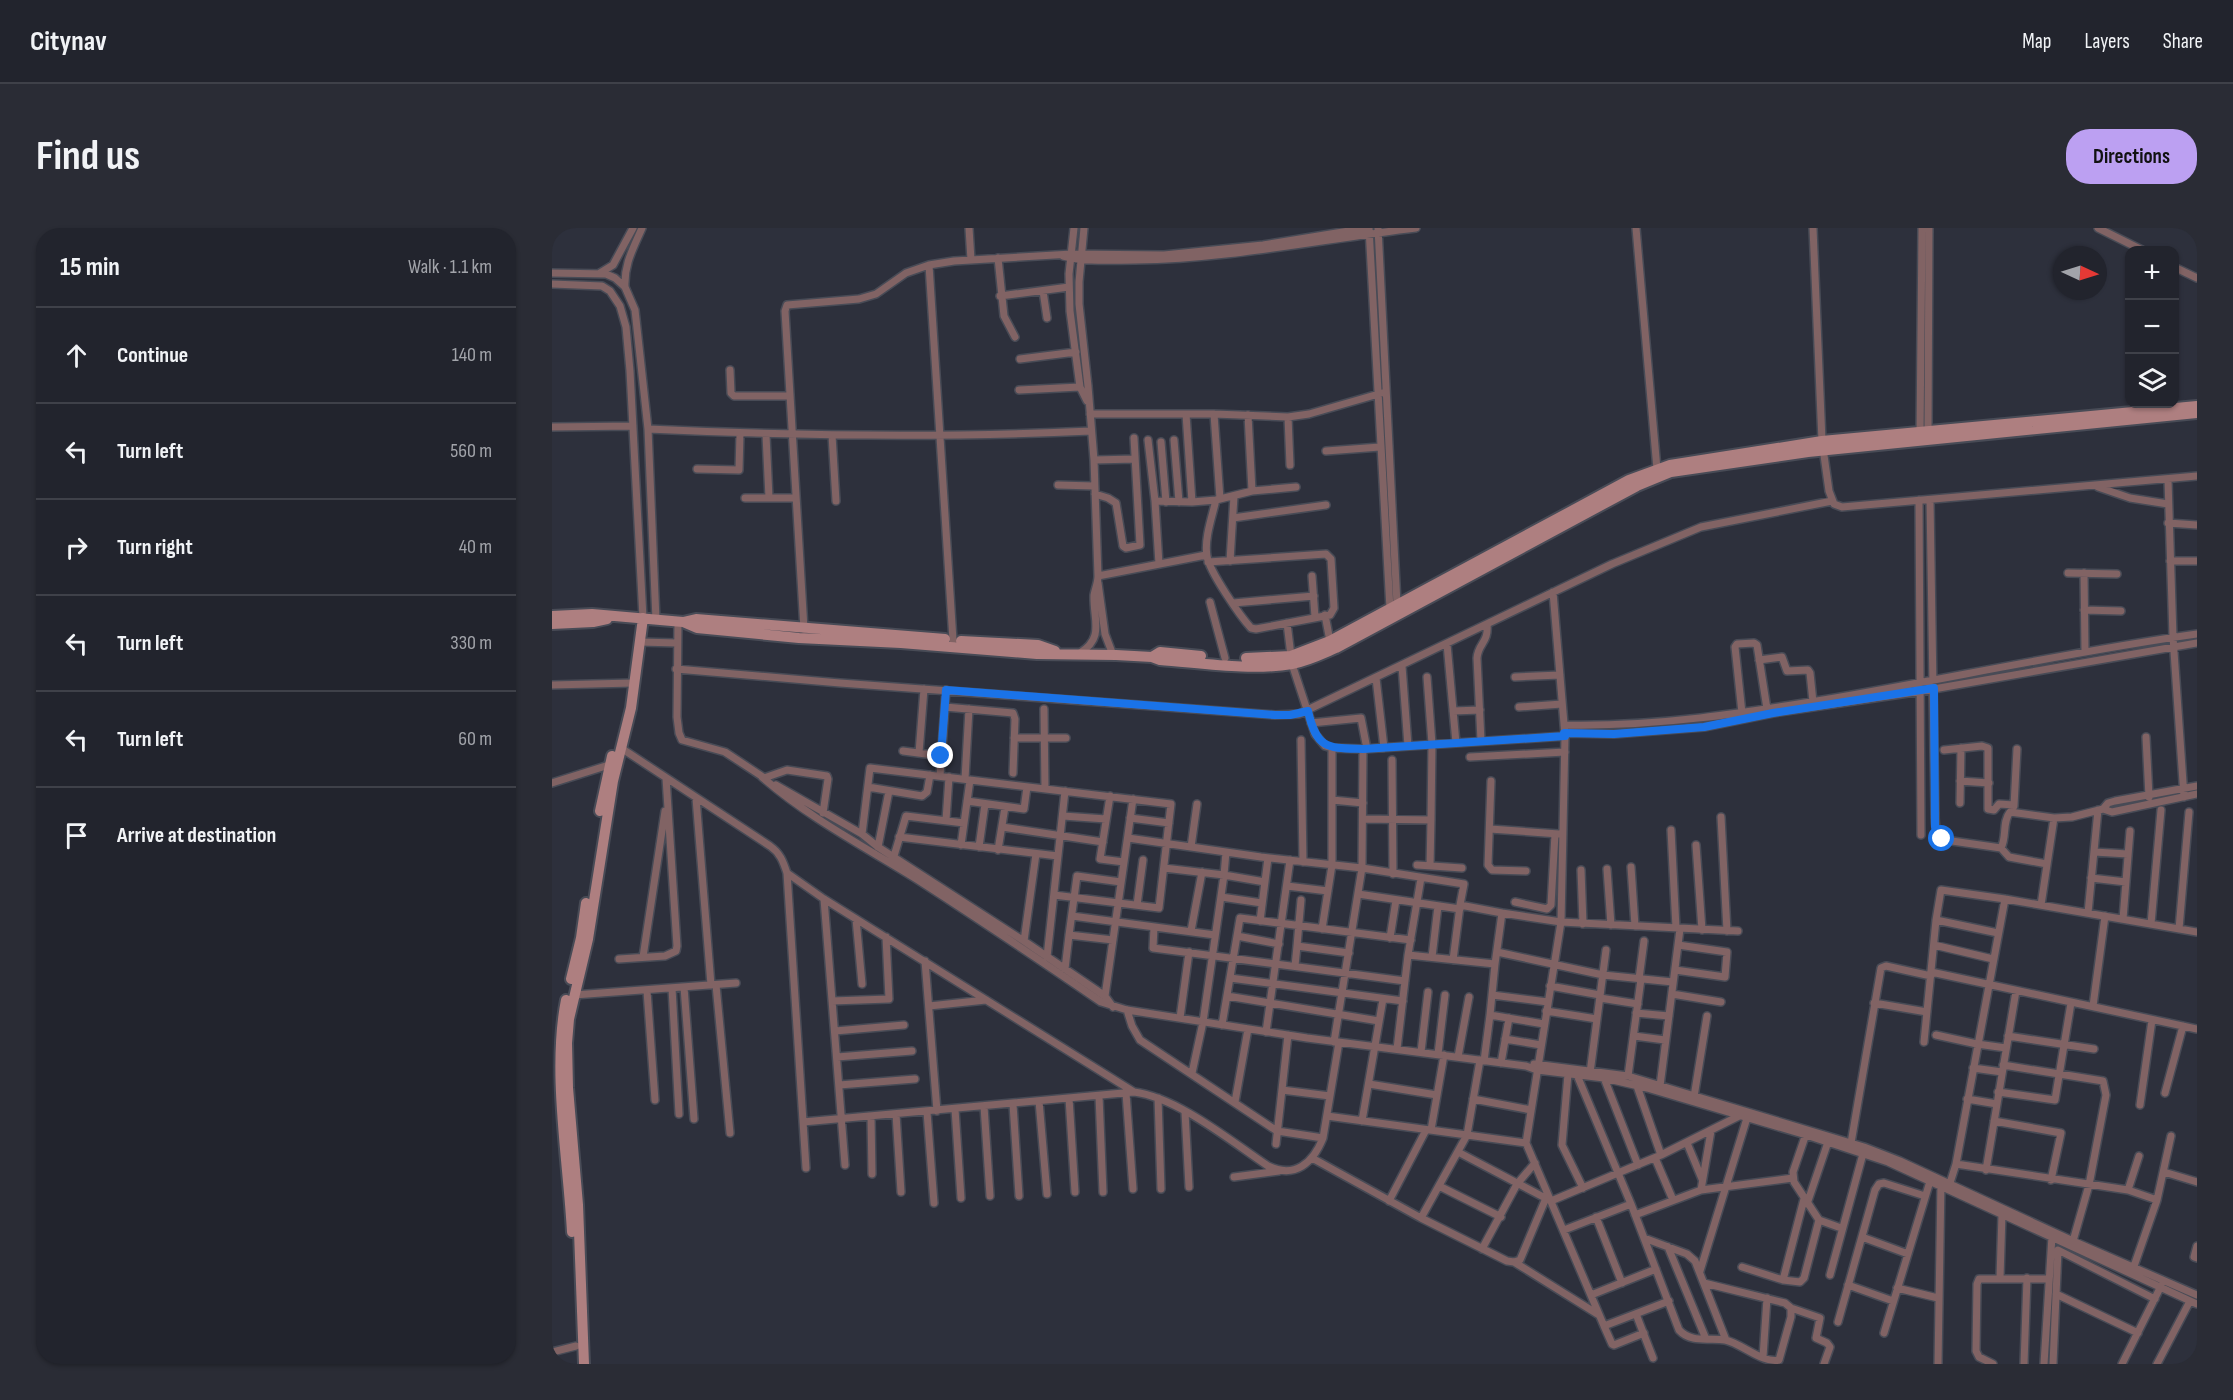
<!DOCTYPE html>
<meta charset="utf-8">
<style>
:root{--surface:#22242d;--page:#2a2c35;--text:#f1f3f6;--muted:#a2a4aa;--line:#3f4149;--accent:#bca0f2}
body{margin:0;font-family:"Sofia Sans Condensed",sans-serif;background:var(--page);color:var(--text)}
.controls{position:absolute;right:18px;top:18px;display:grid;overflow:hidden;border-radius:12px;box-shadow:0 2px 4px #0004}
.controls button{width:54px;height:54px;display:grid;place-items:center;padding:0;border:0;border-bottom:2px solid var(--line);background:var(--surface);color:var(--text);font:30px sans-serif}
.compass{position:absolute;left:1501px;top:18px;width:54px;height:54px;border-radius:50%;background:var(--surface);box-shadow:0 2px 4px #0004;rotate:94deg}
.stop{position:absolute;width:18px;height:18px;margin:-14px;border:4px solid #1a73e8;border-radius:50%;background:#fff}
.stop.end{background:#1a73e8;border-color:#fff;box-shadow:0 2px 6px #0008}
.list{margin:0;padding:0;list-style:none}
h2{display:flex;justify-content:space-between;align-items:center;height:78px;margin:0;padding:0 24px;font-size:26px}
h2 small{font-size:20px;font-weight:400;color:var(--muted)}
.list li{display:grid;grid-template-columns:39px 1fr auto;gap:18px;align-items:center;box-sizing:border-box;height:96px;padding:0 24px;border-top:2px solid var(--line)}
.list b{display:block;font-size:22px;white-space:nowrap}
.list em{font-size:20px;font-style:normal;color:var(--muted)}
.icon{flex:none;width:33px;height:33px;fill:none;stroke:currentColor;stroke-width:2;stroke-linecap:round;stroke-linejoin:round}
.map{position:relative;flex:none;width:1645px;height:1136px;overflow:hidden;border-radius:24px}
header{display:flex;align-items:center;gap:36px;box-sizing:border-box;height:84px;padding:0 30px;background:var(--surface);border-bottom:2px solid var(--line)}
header strong{font-size:28px}
nav{display:flex;gap:33px;margin-inline-start:auto;font-size:21px}
.intro{display:flex;align-items:center;justify-content:space-between;box-sizing:border-box;height:144px;padding:0 36px}
h1{margin:0;font-size:42px}
.button{padding:15px 27px;border-radius:24px;background:var(--accent);color:#111;font-size:21px;font-weight:700}
main{display:flex;gap:36px;padding:0 36px}
aside{flex:1;background:var(--surface);border-radius:24px;box-shadow:0 2px 4px #0004}
.map>svg:first-child{display:block}
.lines{fill:none;stroke-linecap:round;stroke-linejoin:round}
.minor-casing{stroke:#484b56;stroke-width:10}
.secondary-casing{stroke:#484b56;stroke-width:14}
.minor{stroke:#816364;stroke-width:7}
.secondary{stroke:#ae7f80;stroke-width:10}
.route{stroke:#1a73e8;stroke-width:8}
</style>
<header>
<strong>Citynav</strong>
<nav><a>Map</a><a>Layers</a><a>Share</a></nav>
</header>
<div class="intro"><h1>Find us</h1><a class="button">Directions</a></div>
<main>
<aside>
<h2>15 min<small>Walk · 1.1 km</small></h2>
<ul class="list">
<li><svg class="icon" aria-label="ahead" viewBox="0 0 24 24"><path d="M12 20V5M6 11l6-6 6 6"/></svg><div><b>Continue</b></div><em>140 m</em></li>
<li><svg class="icon" aria-label="left" viewBox="0 0 24 24"><path d="M17 20v-9H6M10 6l-5 5 5 5"/></svg><div><b>Turn left</b></div><em>560 m</em></li>
<li><svg class="icon" aria-label="right" viewBox="0 0 24 24"><path d="M7 20v-9h11M14 6l5 5-5 5"/></svg><div><b>Turn right</b></div><em>40 m</em></li>
<li><svg class="icon" aria-label="left" viewBox="0 0 24 24"><path d="M17 20v-9H6M10 6l-5 5 5 5"/></svg><div><b>Turn left</b></div><em>330 m</em></li>
<li><svg class="icon" aria-label="left" viewBox="0 0 24 24"><path d="M17 20v-9H6M10 6l-5 5 5 5"/></svg><div><b>Turn left</b></div><em>60 m</em></li>
<li><svg class="icon" aria-label="arrive" viewBox="0 0 24 24"><path d="M6 21V4h12l-3 4 3 4H6"/></svg><div><b>Arrive at destination</b></div></li>
</ul>
</aside>
<div class="map">
<svg width="1645" height="1136" viewBox="0 0 1645 1136">
<rect width="100%" height="100%" fill="#2d303c"/>
<g class="lines">
<g class="minor-casing">
<path id="minor" d="M417,0L419,32
M522,0L517,46L518,83L528,159L535,173
M817,0L838,381
M826,0L845,376
M1084,0L1105,241
M1261,0L1270,213L1277,263L1282,276L1290,279L1645,248
M1546,0L1590,22
M511,28C533,34 560,32 583,32C678,31 770,11 864,0
M446,30L452,88L463,109
M377,37L401,412
M1622,39L1645,50
M0,45L54,46L63,50L73,59L83,82L96,201L104,392
M48,45L61,37L81,0
M0,56L50,58L58,63L68,78L74,99L78,143L91,390
M73,59C72,36 81,21 90,0
M491,63L495,90
M448,68L517,59
M468,131L524,124
M178,142L179,165L182,168H237
M467,162L528,159
M538,186H662L736,189L757,186L830,165
M634,186L640,274
M662,186L668,271
M696,187L700,263
M736,189L738,237
M0,199L81,198
M96,201C244,208 391,210 539,203
M1376,204L1377,0
M214,207L217,270
M280,207L284,273
M1368,207L1370,0
M596,212L603,273L607,336
M622,212L627,274
M609,214L614,274
M774,223L828,219
M542,232L583,231
M145,241L187,242L188,206
M1616,252L1621,409L1632,569
M506,257L542,258
M1546,259L1578,270L1616,276
M543,266L556,270L564,275L571,318L574,320L588,317L582,210
M193,270H243
M1367,272L1369,607
M1378,272L1383,585C1383,596 1383,606 1393,612L1449,620C1455,609 1450,594 1458,584L1502,590L1520,589L1551,581L1556,575L1563,573L1645,558
M603,273L640,274L664,272L700,263L744,259
M681,290L774,277
M1616,295L1645,297
M678,333L682,268
M1618,333H1645
M656,334L774,326L779,331L782,380L778,387L704,401L699,400C688,388 657,343 655,328C652,311 660,289 664,272
M1516,345L1565,346
M1532,345L1533,423
M546,348L654,327
M760,348L763,389
M546,355L553,406L561,427
M1001,364L1013,508L1009,694L974,915L1052,1098L1117,1073
M658,374L673,430
M681,375L762,368
M1532,382L1569,383
M773,387L778,413
M126,394L125,489L127,505L130,512L173,524L214,551
M735,395L740,436L763,506L773,518L780,520L811,521
M252,401L233,83L235,77L307,71L324,66L354,45L377,37L402,33L520,26L612,27L711,17L815,0
M88,414L125,415
M895,416L904,515
M528,425C553,409 541,392 542,367C543,361 546,355 546,348L542,232L536,158L527,76V54L532,0
M1207,432L1230,429L1235,443L1256,442L1258,445L1261,474
M850,438L856,518
M124,441L288,455L723,487L747,486L1060,336L1149,299L1280,273
M875,449L880,516L879,592
M963,449L1008,447
M824,450L832,520
M0,457L81,455
M393,479L461,485L463,491L461,545
M967,479L1010,476
M492,481L493,561
M901,483L928,482
M1190,485L1183,419L1185,416L1202,415L1205,417L1215,481
M759,495L809,490L815,521
M1012,497C1104,499 1193,485 1283,470C1404,449 1524,423 1645,406
M1013,505L1062,506L1152,499L1221,485L1370,463L1645,415
M1594,509L1597,569
M462,510H514
M749,512L751,634
M929,513L925,430C926,415 937,415 935,396
M69,520L218,618C228,625 231,633 235,645L254,940
M1392,522L1430,518L1436,520V581L1442,582L1447,576L1462,577
M351,523L389,528
M367,525L372,461
M918,529L1013,524
M840,532L841,646
M388,548L394,462
M210,549C257,590 313,619 366,652C428,692 489,733 549,774L575,782L755,810L974,838L985,842L1052,850L1095,860L1254,907L1336,934L1645,1076
M212,550L235,542L275,548L276,551L271,585
M413,551L417,481
M939,553L936,637L940,642L974,643
M1408,553L1437,555
M0,555L57,537
M224,557L310,606L326,619L472,713L553,768L561,779
M316,559L370,568L375,564L378,547
M558,568L548,631L572,634
M144,570L159,757
M780,572L811,575
M415,573L472,581L475,559
M1408,575L1409,520
M1462,578L1465,521
M1551,581L1560,584L1645,566
M511,588L554,591
M1169,589L1175,703
M578,590L617,595
M811,591L879,592L878,638
M394,592L397,549
M450,599L551,614
M938,601L1007,606
M1119,602L1124,700
M310,606L318,540L619,576L607,680L502,667
M347,609L506,628
M576,610L709,629L810,640L912,656L908,677L950,685
M409,617L418,552
M1144,617L1150,702
M326,619L337,563
M427,619L433,576
M639,619L645,576
M1449,620L1457,629L1495,636
M446,622L453,579
M1542,624L1576,626
M342,628L354,588L412,595
M865,637L910,640
M1079,639L1083,698
M612,640L672,647L674,624
M1055,641L1059,697
M1029,642L1031,696
M235,645L272,671L582,864
M1539,650L1574,654
M735,658L776,663
M806,666L908,681
M669,669L710,675
M272,671L293,937
M1453,671L1404,936L1576,962L1605,972L1580,1044
M963,674L995,681L999,677L1003,606
M585,677L591,632
M1489,677L1502,590
M1536,685L1546,582
M520,688L663,707
M304,691L310,756
M1571,691L1578,603
M1384,692L1446,705
M708,693L716,630
M1599,696L1609,582
M602,699L601,720L853,753
M770,701L780,637V520
M1627,701L1637,584
M639,703L650,644
M685,708L727,716
M838,710L844,672
M561,712L517,707L525,648L569,654
M472,713L484,626
M1382,717L1441,731
M745,718L749,672
M945,724L1051,747L1121,754
M856,727L869,650
M91,729L113,583
M495,729L513,563
M880,729L886,678
M67,731L113,728L124,723L125,718L114,550
M901,732L908,678
M373,733L385,883
M743,738L745,718L797,725
M513,741L517,707
M1123,742L1173,749L1175,724L1126,717
M1379,744L1645,801
M678,750L851,773
M1087,751L1092,713
M164,757L178,905
M998,758L1048,767
M132,759L142,891
M120,760L127,886
M95,763L103,872
M1120,766L1169,774
M22,767L184,755
M940,767L996,774
M553,768L581,571
M675,768L827,793
M1048,770L1086,776
M280,773L337,771L334,709
M1322,775L1375,784
M377,778L434,772
M1541,778L1553,688
M575,782L580,798L588,812L725,903L771,910
M994,783L1045,791
M1084,785L1117,788
M938,787L943,736
M628,790L637,724
M670,797L688,690L859,712
M283,803L352,797
M714,804L738,632
M1384,807L1425,816L1454,820
M1082,808L1113,812
M1456,808L1542,821
M953,811L989,817
M782,814L810,640L811,521L1013,508
M1372,814L1384,692L1389,662L1453,671L1645,704
M845,821L856,727L943,736L950,685L1009,694L1186,703
M869,824L876,764
M886,826L893,767
M285,829L360,823
M906,829L917,769
M928,832L915,907L974,915
M932,833L938,787L992,796
M949,835L957,790
M982,836L1076,848L1312,919L1348,933L1521,1013L1645,1067
M1451,837L1551,853L1554,867L1537,957L1521,1013
M1421,840L1450,844
M640,845L651,794L672,647L713,654
M1038,845L1054,722
M1016,846L1010,917L1031,960
M1025,847L1079,976L1127,1102C1140,1116 1157,1109 1173,1112C1189,1115 1211,1136 1227,1132L1239,1089V1080L1233,1075L1152,1055
M1076,848L1089,751
M1052,850L1086,937
M817,856L885,867
M287,857L363,851
M1085,858L1109,927
M1108,858L1128,701
M730,862L778,868
M1446,864L1503,872L1519,775
M574,865L581,961
M1613,865L1631,798
M547,868L551,964
M1142,869L1155,788
M517,870L523,964
M606,870L609,961
M921,871L979,882
M1415,871L1445,876
M487,873L495,966
M683,874L696,801
M461,876L467,968
M1588,877L1600,792
M432,878L438,968
M403,881L409,970
M375,884L382,975
M633,884L637,959
M344,886L349,964
M775,888L915,907L869,990
M319,889L320,946
M810,893L831,771
M1442,893L1509,905L1499,952
M251,894L582,864C625,869 680,914 716,938C743,951 761,935 771,910L787,814
M879,902L892,827
M1255,903L1241,944L1242,954L1267,992L1289,1000
M1135,915L1150,951
M1299,915L1329,740L1334,738L1379,748
M724,916L736,807
M906,924L999,973L1109,927L1187,888
M760,930L869,990L955,1033L962,1034L968,1032L994,970
M1103,930L1121,972
M1434,942L1464,763
M1612,944L1645,954
M682,949L727,943
M1398,955L1404,936
M887,958L949,989
M1149,962L1159,903
M1576,962L1587,928
M1605,972L1619,908
M837,973L874,902
M1255,976L1276,914
M1083,987L1149,962L1241,950
M1044,989L1070,1055
M1012,1002L1079,976
M1310,1009L1356,1026
M1092,1010L1135,1026L1143,1033L1174,1112
M1645,1018L1642,1029L1645,1030
M1116,1019L1154,1111
M930,1021L965,956L983,935
M962,1034L1047,1087
M1190,1039L1231,1052L1248,1054L1252,1050L1267,992
M1148,1043L1195,890
M1278,1047L1312,922
M1448,1050L1450,986
M1231,1052L1252,971
M1296,1057L1341,1073
M1345,1060L1386,1070
M1504,1066L1586,1105
M1039,1067L1104,1041
M1239,1080L1268,1090L1264,1110L1275,1115L1278,1119L1272,1136
M1084,1086L1101,1130
M1286,1094L1323,962L1327,956L1332,955L1373,968
M1052,1098L1060,1116L1062,1117L1092,1105
M1332,1105L1379,950
M0,1124L24,1118
M1211,1129L1215,1070
M1386,1136L1389,954
M1441,1136L1427,1129L1424,1123L1425,1056L1427,1051H1497
M1472,1136L1475,1050
M1492,1136L1500,1008
M1501,1136L1506,1022L1603,1071
M1570,1136L1609,1058
M1605,1136L1638,1073"/>
</g>
<g class="secondary-casing">
<path id="secondary" d="M0,388L40,386L131,394L144,391L393,411
M131,394L145,400L247,410L349,415L485,426L564,427L600,429L608,432C649,435 699,443 740,436C756,433 770,426 784,420L1085,258L1119,244L1256,224L1645,185
M0,396L41,394L55,391
M409,413L486,417L503,423
M600,429L608,424L649,428
M694,430L739,428L778,413L1077,252L1118,237L1270,213L1645,178
M48,583L60,528
M19,751L29,710L34,675
M14,772C0,843 16,931 20,1004
M32,1136L26,977L16,860L15,815L17,791L36,711L61,553L79,480L91,390"/>
</g>
<use href="#minor" class="minor"/>
<use href="#secondary" class="secondary"/>
</g>
<g class="lines">
<path class="route" d="M389,528L394,462L723,487H738L756,483C765,522 776,520 811,521L1013,508L1012,505L1062,506L1152,499L1221,485L1382,460L1383,599L1390,611"/>
</g>
</svg>
<div class="controls">
<button>+</button>
<button>−</button>
<button><svg class="icon" aria-label="layers" viewBox="0 0 24 24"><path d="M12 4l9 5-9 5-9-5zM3 14l9 5 9-5"/></svg></button>
</div>
<svg class="compass" viewBox="-18 -18 36 36"><path d="M0-13l5 13h-10z" fill="#e53935"/><path d="M0 13l5-13h-10z" fill="#a2a4aa"/></svg>
<div class="stop" style="left:1390px;top:611px"></div>
<div class="stop end" style="left:389px;top:528px"></div>
</div>
</main>
